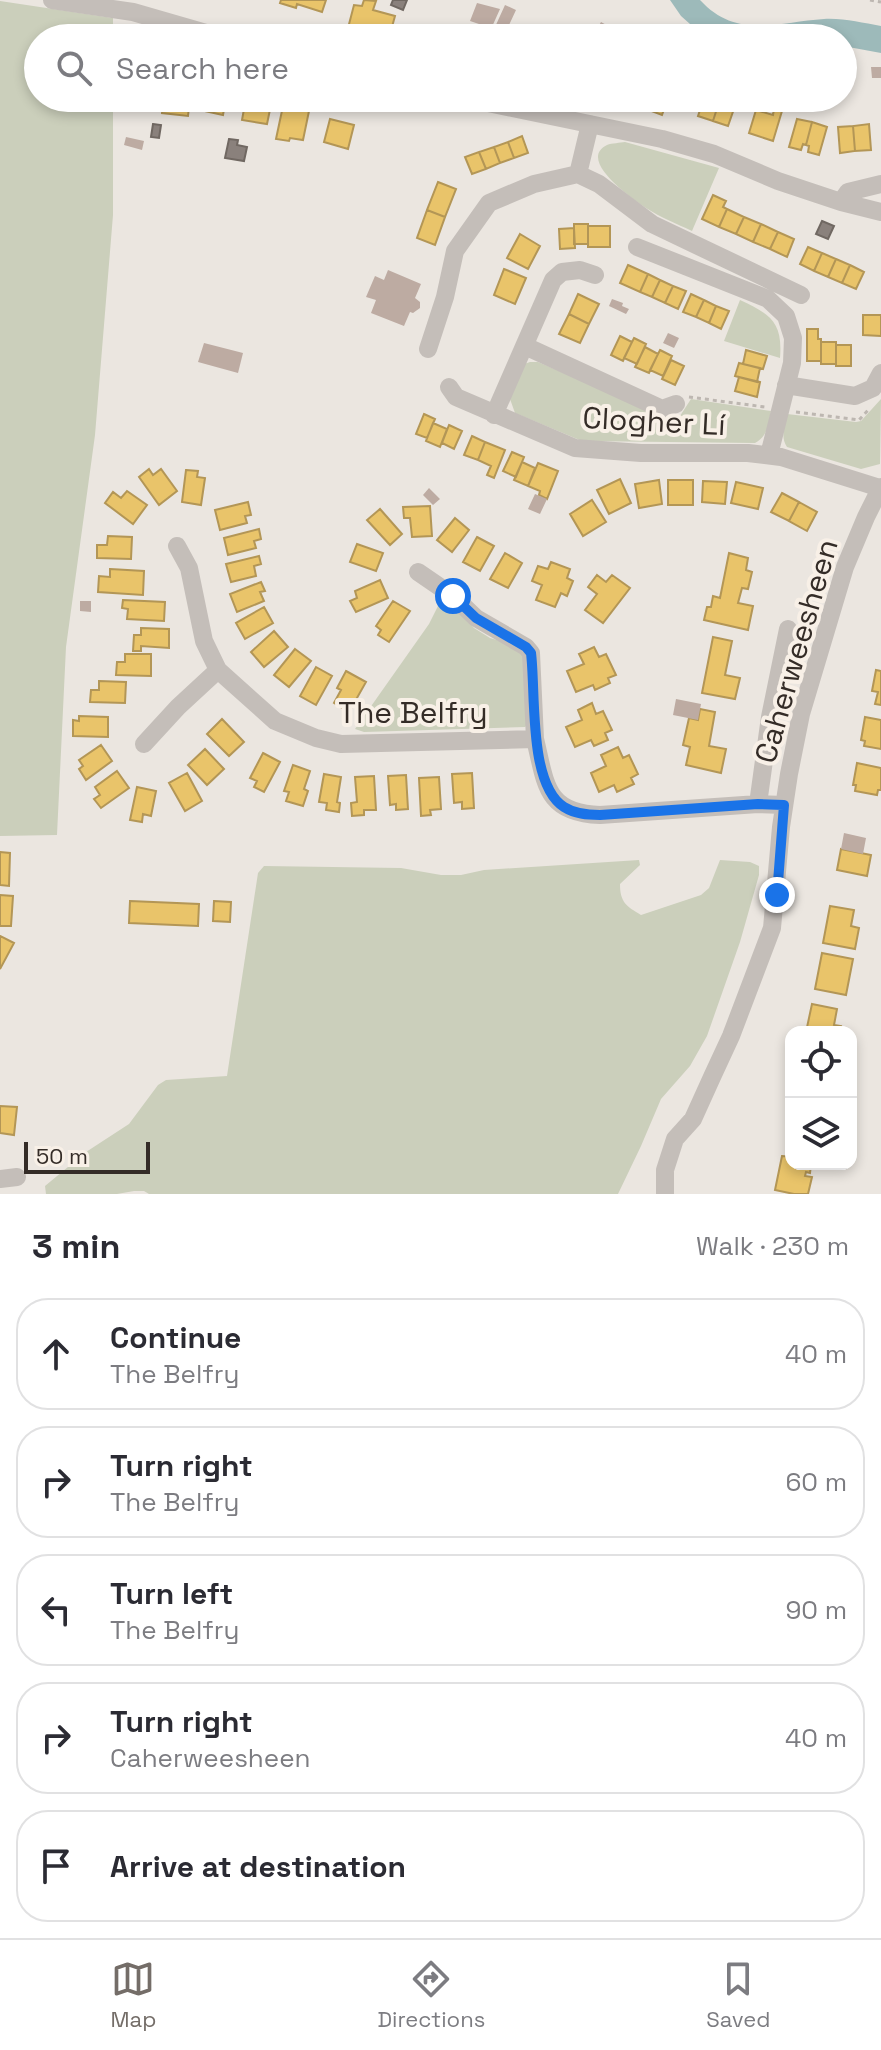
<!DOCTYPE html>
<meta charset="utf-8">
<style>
:root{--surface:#fff;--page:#f2f2f3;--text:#2b2b33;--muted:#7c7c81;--line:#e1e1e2;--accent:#746d68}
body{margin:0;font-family:"Space Grotesk",sans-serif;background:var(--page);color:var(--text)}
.controls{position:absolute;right:24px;bottom:24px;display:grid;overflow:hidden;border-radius:16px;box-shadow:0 4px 12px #0003}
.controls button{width:72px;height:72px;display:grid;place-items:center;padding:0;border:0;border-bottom:2px solid var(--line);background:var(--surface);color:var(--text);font:40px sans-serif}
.scale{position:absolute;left:24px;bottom:20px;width:126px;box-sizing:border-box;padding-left:8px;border:4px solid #342c27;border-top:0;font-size:22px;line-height:28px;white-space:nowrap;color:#342c27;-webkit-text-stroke:6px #f8f0e7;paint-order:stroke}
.stop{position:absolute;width:24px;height:24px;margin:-18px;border:6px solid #1a73e8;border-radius:50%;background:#fff}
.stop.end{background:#1a73e8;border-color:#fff;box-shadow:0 2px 8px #0008}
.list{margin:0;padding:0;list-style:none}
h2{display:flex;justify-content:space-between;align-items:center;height:104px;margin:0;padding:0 32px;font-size:34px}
h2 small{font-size:26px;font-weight:400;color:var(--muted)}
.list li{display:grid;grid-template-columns:52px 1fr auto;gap:24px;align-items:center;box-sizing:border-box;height:112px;margin:0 16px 16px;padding:0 16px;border:2px solid var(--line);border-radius:32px}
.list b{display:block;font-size:30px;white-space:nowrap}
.list p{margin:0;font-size:26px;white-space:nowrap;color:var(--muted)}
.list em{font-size:26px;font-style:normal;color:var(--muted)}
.icon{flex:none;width:44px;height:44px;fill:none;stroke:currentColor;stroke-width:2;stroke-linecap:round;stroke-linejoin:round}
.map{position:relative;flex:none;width:881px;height:1194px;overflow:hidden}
.search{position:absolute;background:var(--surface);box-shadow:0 4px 12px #0003;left:24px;right:24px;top:24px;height:88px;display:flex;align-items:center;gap:20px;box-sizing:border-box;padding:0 28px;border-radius:44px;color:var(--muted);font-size:30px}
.sheet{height:744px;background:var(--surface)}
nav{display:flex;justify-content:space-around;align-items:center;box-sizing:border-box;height:112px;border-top:2px solid var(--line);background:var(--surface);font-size:22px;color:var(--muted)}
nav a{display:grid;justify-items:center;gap:4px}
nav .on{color:var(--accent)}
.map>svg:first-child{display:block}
.green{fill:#cbcfbb}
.water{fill:#9dbaba}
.homes{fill:#e9c46a;stroke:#b39656;stroke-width:2}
.industry{fill:#8a817c;stroke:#706862;stroke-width:2}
.building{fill:#bdaba2}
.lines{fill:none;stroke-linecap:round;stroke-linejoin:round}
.path{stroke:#bdb7b1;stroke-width:3;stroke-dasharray:4 4;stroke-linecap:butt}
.street{stroke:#c4beb9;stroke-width:18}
.route{stroke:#1a73e8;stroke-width:10}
.labels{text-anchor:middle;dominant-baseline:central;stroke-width:8;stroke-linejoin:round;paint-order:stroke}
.street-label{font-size:30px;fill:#342c27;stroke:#f8f0e7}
</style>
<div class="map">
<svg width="881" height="1194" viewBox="0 0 881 1194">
<rect width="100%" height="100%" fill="#ebe6e0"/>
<path class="green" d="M0,1L113,18V38H38V98H113V215L95,435L66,647L57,835L0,836Z
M625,142L719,168L692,231C677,224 660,217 646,208C634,200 576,160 607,145C612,143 620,143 625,142Z
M740,300C770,314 783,322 780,358L724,341Z
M530,362H538L664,416L672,418L680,416L691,399L771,411C768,425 768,436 755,443L582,441L515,413L510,399L524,364Z
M881,399L880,464L861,469L787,447C780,437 785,425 787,414L856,422L861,421Z
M439,604L459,611L474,628L490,638L510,644L524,651L528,724L525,727L364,732L355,729L429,624Z
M639,860L640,865L620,884C620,902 626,906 641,915L701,895L709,888L720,860L750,862L759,866V875L740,942L707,1036L690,1066L661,1099L641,1146L618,1194H149L144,1191H134L117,1194H46L45,1186L86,1152L129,1124L158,1085L166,1080L227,1076L258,873L264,866L401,868L441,875H461L484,870Z"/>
<path class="water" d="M670,0H700C737,40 777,22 824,19C844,18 862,23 881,26V53L843,46V38H712L690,24L681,16Z"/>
<path class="homes" d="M281,0H326L322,12L297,4L296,8L280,3Z
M364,0L376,1L373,10L395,16L390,34L363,27L361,32L348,28L354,5L362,6Z
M423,28L448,35L449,28L468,33L467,38H420Z
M164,98H190L188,116L162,113Z
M203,98H226L223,115L200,110Z
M246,98L272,100L267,124L242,120Z
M632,98H668L662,115L630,103Z
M704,98L720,99L713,121L698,116Z
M720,99L736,103L728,126L713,121Z
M283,106L309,111L303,140L290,138L289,141L276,139Z
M774,109L782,111L773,141L749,133L756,110L773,115Z
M330,119L354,125L348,149L324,142Z
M797,119L812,122L806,145L803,144L801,150L789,147Z
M812,122L827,127L819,155L808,152L809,146L806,145Z
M869,124L871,150L855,151L853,126Z
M853,126L855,151L840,153L838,127Z
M522,136L528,153L514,158L508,142Z
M508,142L514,158L500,163L494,147Z
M494,147L500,163L486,169L479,152Z
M479,152L486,169L472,174L465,157Z
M438,182L456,189L445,217L427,210Z
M713,195L726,201L723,207L727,209L719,227L702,219Z
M727,209L744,217L736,234L719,227Z
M427,210L445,217L435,245L417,238Z
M744,217L761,224L753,242L736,234Z
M574,224H588V244H574Z
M761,224L778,232L770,249L753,242Z
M588,226H610V247H588Z
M574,228L575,248L560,249L559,229Z
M778,232L794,239L787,257L770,249Z
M520,234L540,246L528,269L507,258Z
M808,247L822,253L814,271L800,264Z
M822,253L836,259L828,277L814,271Z
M836,259L850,265L842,283L828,277Z
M628,265L648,274L640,292L620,283Z
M850,265L864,272L856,289L842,283Z
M504,269L526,278L515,304L494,295Z
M648,274L660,280L652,297L640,292Z
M660,280L673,286L665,303L652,297Z
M673,286L686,291L678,309L665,303Z
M578,294L599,304L589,324L569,314Z
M691,294L704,300L696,317L683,312Z
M704,300L716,306L709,323L696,317Z
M716,306L729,311L721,329L709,323Z
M569,314L589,324L580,343L559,334Z
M863,315H881V336L863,335Z
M807,329H818V339H821V361H807Z
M620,336L632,342L623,361L611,355Z
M634,338L646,344L637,364L624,358Z
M821,342H836V364H821Z
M836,345H851V366H836Z
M645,347L658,354L649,373L635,367Z
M660,350L672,356L663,376L650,370Z
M746,350L767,356L763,369L743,364Z
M671,360L684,366L675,385L662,379Z
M739,363L760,368L757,382L735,376Z
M739,377L760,382L757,397L735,391Z
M424,414L435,419L427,438L416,434Z
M433,423L447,429L440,447L426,441Z
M449,425L462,431L454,449L442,443Z
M472,436L485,442L478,460L464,455Z
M485,442L505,450L494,478L487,475L491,466L478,460Z
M512,452L524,457L516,477L503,471Z
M522,462L535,468L528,486L514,480Z
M538,463L558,471L547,499L539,495L540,491L528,486Z
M149,469L153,475L161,469L177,491L159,505L139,477Z
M186,470L198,471L197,477L205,478L201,505L182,502Z
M620,479L631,503L609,514L597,490Z
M659,480L662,504L639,508L635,484Z
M668,480H693V505H668Z
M703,481L727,482L725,504L702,502Z
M736,482L763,488L758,509L731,503Z
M127,491L147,505L133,524L105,503L113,492L121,498Z
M782,493L799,502L789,521L771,512Z
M592,500L606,522L583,536L570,514Z
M248,502L251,515L245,516L247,523L220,530L215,510Z
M799,502L817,512L807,531L789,521Z
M430,506L432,536L412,537L410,518H404L403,507Z
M380,509L402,534L390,545L367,520Z
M455,518L469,530L452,552L437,540Z
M259,529L261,539L254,541L256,548L228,555L224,538Z
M108,536L132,537L131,559L97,558V545H107Z
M477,537L494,546L480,571L463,562Z
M357,544L383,553L376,571L350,562Z
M505,553L522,563L508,588L490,579Z
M729,553L748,558L746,570L752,572L748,589L742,588L738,603L753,606L748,630L704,620L707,607H711L713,596L720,598Z
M259,556L261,564L254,566L256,576L231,582L226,564Z
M551,562L570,569L567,578L573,581L567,596L561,593L555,607L536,600L542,585L532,581L538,566L548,569Z
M110,569L144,571L143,595L98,592L99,576L110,577Z
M597,575L606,582L612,575L630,588L603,623L585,610L597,594L588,587Z
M380,580L388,598L356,612L350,601L357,598L355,591Z
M261,582L265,591L260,592L264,601L237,612L230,594Z
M123,600L165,602L164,621L127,619L128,609L122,608Z
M393,601L410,611L389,642L378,635L381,630L376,626Z
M264,607L273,623L245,639L236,623Z
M141,628L169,629V648L141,646V651H133L134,635H141Z
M274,631L288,647L264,667L251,652Z
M713,637L732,641L725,675L740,678L735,699L702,693Z
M594,647L599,657L606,654L616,675L608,678L610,683L595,690L593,685L576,692L567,671L584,664L579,654Z
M295,649L311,661L289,687L274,675Z
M125,654H151V676L116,675L117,662H125Z
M316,667L332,676L316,705L300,696Z
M876,670L881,671V705L875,704L878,692L872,691Z
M346,671L366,682L349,712L334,703L341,690L337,688Z
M99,681L126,682L125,703L90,702L91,690H99Z
M592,703L596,714L603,711L612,730L605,733L608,740L594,746L591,740L575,747L566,727L582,720L578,710Z
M700,709L715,712L709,746L726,749L721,773L686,765L690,747L683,745L689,718L698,720Z
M79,716L108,717V737L73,736V720L79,721Z
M865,717L881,720V749L864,746L865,741L861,740Z
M222,719L244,742L229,756L207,734Z
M101,745L112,761L86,780L79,769L83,766L79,760Z
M618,747L623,758L629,755L638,774L631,778L634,784L617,792L614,785L599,792L591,773L606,766L601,755Z
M205,749L224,769L207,785L188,765Z
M263,753L280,762L264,792L254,787L257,781L250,778Z
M857,763L881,768V790H878L877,795L855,791L856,785H853Z
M293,765L310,771L304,789L308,791L303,806L286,801L289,792L284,791Z
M117,771L129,788L101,808L94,799L100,795L95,787Z
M187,773L202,801L185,811L169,783Z
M472,773L474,808L462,809V802L454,803L452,774Z
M324,774L341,777L337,802L340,803L339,812L326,810L327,803L319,802Z
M406,775L408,809L396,810V804L390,805L388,776Z
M374,776L376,810H364V815L352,816L351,803L357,802L355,777Z
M439,777L441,809L430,810L431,815L421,816L419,778Z
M137,787L156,791L151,816L143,814L142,822L130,820Z
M841,849L871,855L867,876L837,870Z
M0,852L10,853L9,886L0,885Z
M0,895L13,896L11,926H0Z
M130,901L199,904L198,926L129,923Z
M214,901L231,902L230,922L213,921Z
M830,906L854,910L851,926L859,928L855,949L823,943Z
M0,936L14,943L0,969Z
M822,953L853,959L846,995L815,989Z
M812,1004L837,1009L834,1025L841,1026L840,1032H806Z
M0,1106L17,1107L14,1135L0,1133Z
M782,1156L791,1157V1164L811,1165L810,1173L806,1172L805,1176L812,1177L808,1194H794L775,1190Z"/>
<path class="industry" d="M393,0H407L403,10L391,5Z
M153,124L161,125L159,138L151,137Z
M229,139L238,140L237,145L247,147L244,161L225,158Z
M822,221L834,226L828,239L816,234Z"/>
<path class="building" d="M477,3L500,9L487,38H474L479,24L470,21Z
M505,5L516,10L503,38H490Z
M601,22L630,38H592Z
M407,27L420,30L418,38H404Z
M871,67H881V78H872Z
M559,98H576L569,110L556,102Z
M126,137L144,141L142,150L124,145Z
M388,270L421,284L415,298L420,302V308L413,313L410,312L404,326L371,313L376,300L366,297L375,276L384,280Z
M612,299L623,303L622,306L629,309L626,314L609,306Z
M668,333L679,338L674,348L663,343Z
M204,343L243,353L238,373L198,362Z
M429,488L440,499L433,505L423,495Z
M535,494L547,499L540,514L528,509Z
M80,601H91V612L80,611Z
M676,699L701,704L698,720L673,715Z
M844,833L866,838L863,854L841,849Z"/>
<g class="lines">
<path class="path" d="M870,0L881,2
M689,397L765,407
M796,412L859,420L870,408"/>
<path class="street" d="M52,0L133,12L223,38
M464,98L662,139L714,154L778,181L841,202L881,212
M578,174L590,124
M841,202L848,192L881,184
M637,247L768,299L786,316L793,338L792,363L769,455
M525,346L662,409L676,404
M428,349L445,297L455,251L489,203L534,184L578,174L599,184L652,224L801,295
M786,385L855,396L873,388L881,373
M449,387L456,397L575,448L641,453H748L781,457L880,488
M494,415L553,280L562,272L580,270L595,275
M177,546L189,568L204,641L218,670L275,721L316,738L341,744L535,739C546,784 545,813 600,815L758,804L784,805
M418,572L453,596L476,618L526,647L531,653L535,739
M144,744L178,707L218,670
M758,804L770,717L788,629
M0,1179L17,1177
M665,1194V1170L675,1139L693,1119L712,1077L731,1036L772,928L781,827L789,774L801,714L845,567L866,517L881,487"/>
</g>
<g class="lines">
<path class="route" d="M453,596L476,618L526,647L531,653C536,692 528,784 564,807C575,814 587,815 600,815L758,804L784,805L777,895"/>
</g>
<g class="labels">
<g class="street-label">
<text transform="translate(654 421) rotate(3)">Clogher Lí</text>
<text transform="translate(796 651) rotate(-74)">Caherweesheen</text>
<text x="413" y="712">The Belfry</text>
</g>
</g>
</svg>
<div class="controls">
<button><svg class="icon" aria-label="locate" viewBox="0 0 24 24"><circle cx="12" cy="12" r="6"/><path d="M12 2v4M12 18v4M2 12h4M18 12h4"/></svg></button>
<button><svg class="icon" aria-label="layers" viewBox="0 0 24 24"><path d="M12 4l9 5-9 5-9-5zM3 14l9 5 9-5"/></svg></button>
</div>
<div class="scale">50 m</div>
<div class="stop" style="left:453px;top:596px"></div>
<div class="stop end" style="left:777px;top:895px"></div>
<div class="search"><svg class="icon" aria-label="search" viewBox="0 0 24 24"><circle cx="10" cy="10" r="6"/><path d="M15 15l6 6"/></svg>Search here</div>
</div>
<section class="sheet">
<h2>3 min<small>Walk · 230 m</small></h2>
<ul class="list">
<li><svg class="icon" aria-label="ahead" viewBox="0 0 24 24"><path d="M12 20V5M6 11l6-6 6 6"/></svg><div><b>Continue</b><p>The Belfry</p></div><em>40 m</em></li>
<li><svg class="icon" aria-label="right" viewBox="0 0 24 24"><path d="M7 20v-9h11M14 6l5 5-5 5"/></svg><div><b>Turn right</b><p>The Belfry</p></div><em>60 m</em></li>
<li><svg class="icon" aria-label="left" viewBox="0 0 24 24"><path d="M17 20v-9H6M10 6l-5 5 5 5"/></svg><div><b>Turn left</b><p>The Belfry</p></div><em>90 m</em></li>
<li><svg class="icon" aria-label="right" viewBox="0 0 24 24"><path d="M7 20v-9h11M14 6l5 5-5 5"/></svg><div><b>Turn right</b><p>Caherweesheen</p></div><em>40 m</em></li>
<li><svg class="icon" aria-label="arrive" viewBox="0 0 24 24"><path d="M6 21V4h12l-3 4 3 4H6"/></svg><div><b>Arrive at destination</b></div></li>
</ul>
</section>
<nav>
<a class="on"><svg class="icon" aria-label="map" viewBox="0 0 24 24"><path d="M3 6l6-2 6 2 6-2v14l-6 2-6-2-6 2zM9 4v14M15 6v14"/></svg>Map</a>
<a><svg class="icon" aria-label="directions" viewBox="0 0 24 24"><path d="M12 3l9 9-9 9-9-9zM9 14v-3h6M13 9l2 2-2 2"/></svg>Directions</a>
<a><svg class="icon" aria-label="saved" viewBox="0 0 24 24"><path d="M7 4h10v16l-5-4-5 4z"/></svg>Saved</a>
</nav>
